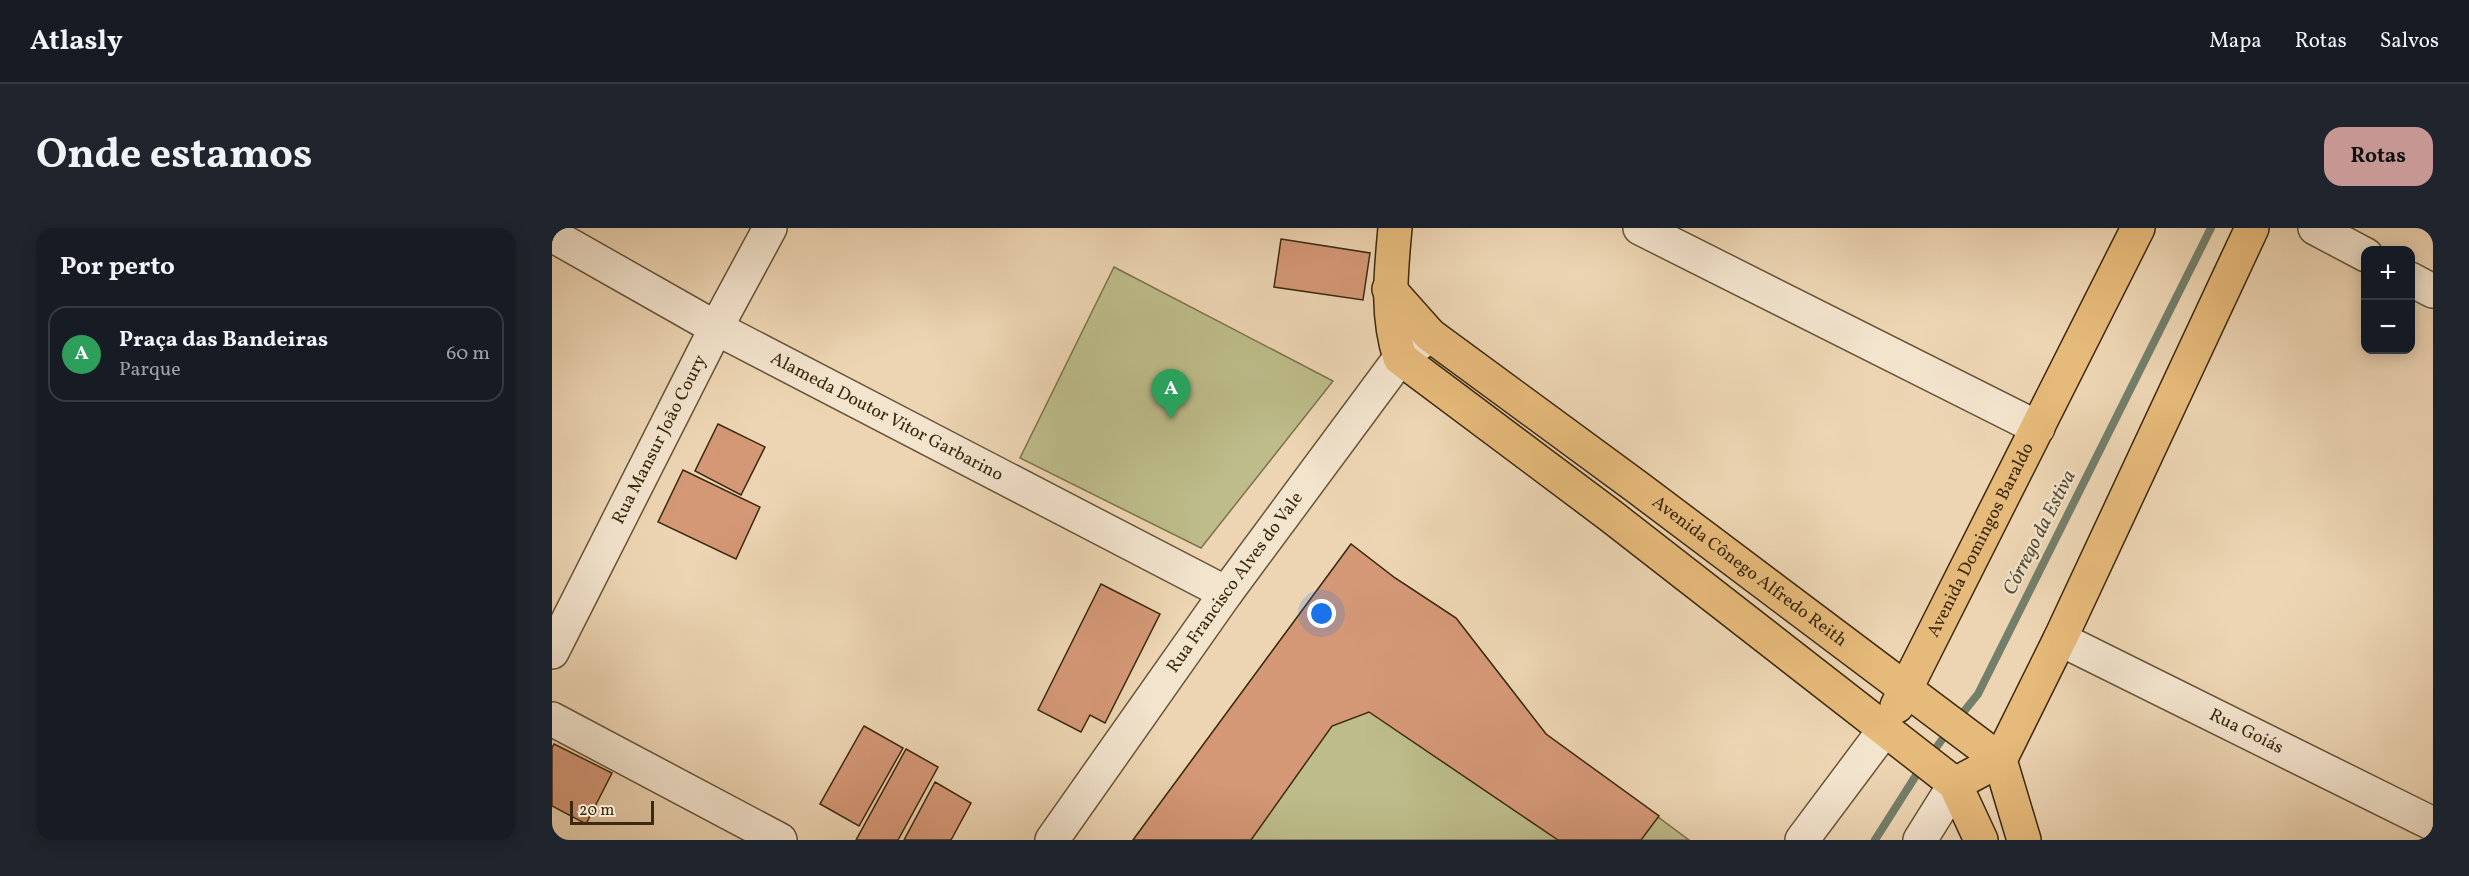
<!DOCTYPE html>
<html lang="pt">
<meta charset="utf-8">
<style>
:root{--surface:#171b24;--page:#20242c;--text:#f1f3f6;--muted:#9ea1a6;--line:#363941;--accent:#c59692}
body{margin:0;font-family:Vollkorn,serif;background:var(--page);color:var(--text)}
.controls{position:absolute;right:18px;top:18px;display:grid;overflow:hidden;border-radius:12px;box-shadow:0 3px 15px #0003}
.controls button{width:54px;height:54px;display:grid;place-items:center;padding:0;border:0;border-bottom:2px solid var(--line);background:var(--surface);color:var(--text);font:30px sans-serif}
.scale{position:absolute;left:18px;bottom:15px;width:84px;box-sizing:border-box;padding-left:6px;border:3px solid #3c290e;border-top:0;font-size:16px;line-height:21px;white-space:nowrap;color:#3c290e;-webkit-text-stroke:4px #f3e4ce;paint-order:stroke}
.you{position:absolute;left:770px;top:386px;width:21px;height:21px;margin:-15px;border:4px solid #fff;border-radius:50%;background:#1a73e8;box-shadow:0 0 0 9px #1a73e833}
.badge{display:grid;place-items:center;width:39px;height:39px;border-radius:50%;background:var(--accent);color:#fff;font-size:20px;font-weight:700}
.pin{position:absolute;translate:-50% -50px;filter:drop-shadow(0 2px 3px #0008)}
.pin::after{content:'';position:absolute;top:32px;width:21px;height:18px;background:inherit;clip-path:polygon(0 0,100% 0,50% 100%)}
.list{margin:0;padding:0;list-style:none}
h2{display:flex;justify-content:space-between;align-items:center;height:78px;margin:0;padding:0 24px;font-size:26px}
h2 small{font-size:20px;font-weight:400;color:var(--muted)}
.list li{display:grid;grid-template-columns:39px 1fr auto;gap:18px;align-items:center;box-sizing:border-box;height:96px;margin:0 12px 12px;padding:0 12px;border:2px solid var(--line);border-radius:18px}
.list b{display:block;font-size:22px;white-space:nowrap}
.list p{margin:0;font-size:20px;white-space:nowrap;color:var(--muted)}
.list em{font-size:20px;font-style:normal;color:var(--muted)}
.map{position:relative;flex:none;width:1881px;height:612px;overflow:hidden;border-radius:18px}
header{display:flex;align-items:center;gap:36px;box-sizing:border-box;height:84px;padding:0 30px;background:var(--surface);border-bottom:2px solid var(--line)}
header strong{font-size:28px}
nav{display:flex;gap:33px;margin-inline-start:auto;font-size:21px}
.intro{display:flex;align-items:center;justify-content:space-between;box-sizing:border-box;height:144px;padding:0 36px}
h1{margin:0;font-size:42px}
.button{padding:15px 27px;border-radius:18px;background:var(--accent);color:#111;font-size:21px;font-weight:700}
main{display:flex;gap:36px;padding:0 36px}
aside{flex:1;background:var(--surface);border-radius:18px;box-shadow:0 3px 15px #0003}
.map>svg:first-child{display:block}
.green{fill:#bdbc8a;stroke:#7c724c;stroke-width:1.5}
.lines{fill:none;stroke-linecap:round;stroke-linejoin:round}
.stream{stroke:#747f6b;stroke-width:8}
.building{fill:#d59877;stroke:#3c290e;stroke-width:1.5}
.minor-casing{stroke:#685437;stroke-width:36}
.major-casing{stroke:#3c290e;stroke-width:36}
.minor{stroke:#f3e4ce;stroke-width:33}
.major{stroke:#e6ba7a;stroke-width:33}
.labels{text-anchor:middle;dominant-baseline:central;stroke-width:4.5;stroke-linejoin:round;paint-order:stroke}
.street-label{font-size:18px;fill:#3c290e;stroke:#f3e4ce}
.water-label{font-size:20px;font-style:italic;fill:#544d35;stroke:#f3e4ce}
</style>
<header>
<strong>Atlasly</strong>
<nav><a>Mapa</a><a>Rotas</a><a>Salvos</a></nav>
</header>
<div class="intro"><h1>Onde estamos</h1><a class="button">Rotas</a></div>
<main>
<aside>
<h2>Por perto<small></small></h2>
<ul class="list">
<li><span class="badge" style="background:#2e9e5b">A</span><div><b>Praça das Bandeiras</b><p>Parque</p></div><em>60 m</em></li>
</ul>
</aside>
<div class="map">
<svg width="1881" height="612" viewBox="0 0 1881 612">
<rect width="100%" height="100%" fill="#edd5b3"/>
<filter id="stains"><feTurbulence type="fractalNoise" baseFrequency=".00333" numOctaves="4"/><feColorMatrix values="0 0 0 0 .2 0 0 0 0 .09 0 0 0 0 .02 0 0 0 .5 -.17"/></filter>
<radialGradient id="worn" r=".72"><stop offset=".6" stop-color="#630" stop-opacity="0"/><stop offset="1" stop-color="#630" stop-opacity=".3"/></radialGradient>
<path class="green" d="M562,39L781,153L649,320L468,230Z
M799,316L843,350L904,390L994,506L1137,612H581Z"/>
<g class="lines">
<path class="stream" d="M1405,492L1426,466L1659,0
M1378,528L1397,502
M1323,612L1370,538"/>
</g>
<path class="building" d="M729,11L818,25L811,72L722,59Z
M166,196L213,219L189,267L143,243Z
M131,242L208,279L184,331L106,294Z
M799,316L843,350L904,390L994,506L1107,588L1089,612H1006L817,484L780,498L699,612H581Z
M549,356L608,386L553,495L538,487L529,504L486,482Z
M312,498L351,520L307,598L268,576Z
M2,516L60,545L34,596L0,578V520Z
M354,521L386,539L346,612H304Z
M383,554L419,575L399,612H352Z"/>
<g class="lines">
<g class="minor-casing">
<g id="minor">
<path d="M1088,0L1486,200"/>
<path d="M1763,0L1814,27"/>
<path id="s1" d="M0,7L164,100L674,365"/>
<path d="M1858,51L1881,63"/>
<path id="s2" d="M1508,411L1881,596"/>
<path id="s3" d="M0,424L164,100L218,0"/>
<path d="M0,491L228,612"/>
<path id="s4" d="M500,612L674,365L848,130L878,107"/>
<path d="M1250,612L1333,501"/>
<path d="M1368,612L1403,556"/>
</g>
</g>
<g class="major-casing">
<g id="major">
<path d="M843,0C839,45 834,86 848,130L1059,288L1403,556L1429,612"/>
<path id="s5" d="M837,61L878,107L1085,259L1448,532L1472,612"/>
<path id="s6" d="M1345,478L1586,0"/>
<path d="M1403,556L1448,532L1508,411L1700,0"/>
</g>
</g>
<use href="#minor" class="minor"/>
<use href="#major" class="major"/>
</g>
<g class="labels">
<g class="street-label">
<text stroke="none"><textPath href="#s1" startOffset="381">Alameda Doutor Vitor Garbarino</textPath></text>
<text stroke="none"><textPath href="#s3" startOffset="238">Rua Mansur João Coury</textPath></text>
<text stroke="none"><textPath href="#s6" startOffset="186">Avenida Domingos Baraldo</textPath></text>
<text stroke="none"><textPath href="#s5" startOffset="459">Avenida Cônego Alfredo Reith</textPath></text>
<text stroke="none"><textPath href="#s4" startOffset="316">Rua Francisco Alves do Vale</textPath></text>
<text stroke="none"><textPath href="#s2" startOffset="208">Rua Goiás</textPath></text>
</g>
<g class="water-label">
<text transform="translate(1488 305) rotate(-63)">Córrego da Estiva</text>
</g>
</g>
<rect width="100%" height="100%" filter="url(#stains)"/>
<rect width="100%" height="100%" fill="url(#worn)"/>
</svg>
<div class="controls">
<button>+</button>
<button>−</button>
</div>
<div class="scale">20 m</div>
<div class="you"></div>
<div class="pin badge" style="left:619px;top:191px;background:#2e9e5b">A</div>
</div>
</main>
